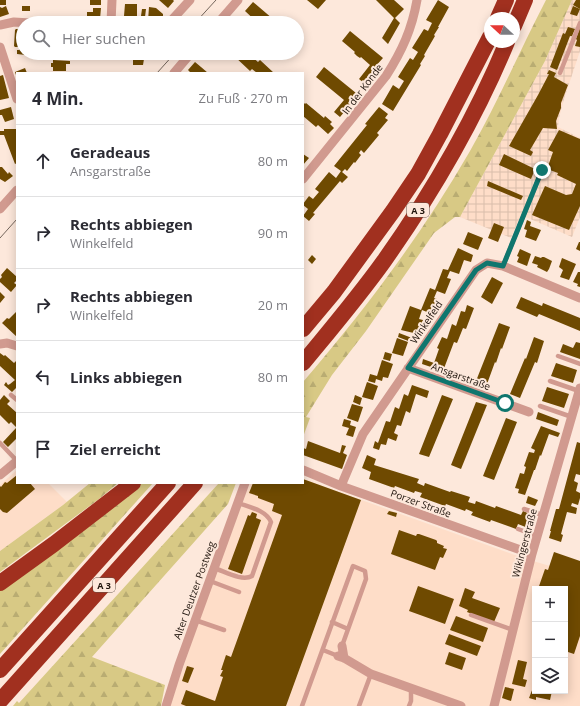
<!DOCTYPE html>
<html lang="de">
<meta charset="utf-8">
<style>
:root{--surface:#fff;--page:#f7f7f7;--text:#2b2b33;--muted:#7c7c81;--line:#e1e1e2}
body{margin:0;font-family:"Open Sans",sans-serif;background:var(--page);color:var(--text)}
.controls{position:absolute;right:12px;bottom:12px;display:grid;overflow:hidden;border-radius:0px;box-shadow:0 2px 10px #0003}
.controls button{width:36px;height:36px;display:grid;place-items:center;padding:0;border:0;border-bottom:1px solid var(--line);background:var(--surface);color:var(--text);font:20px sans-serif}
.compass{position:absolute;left:484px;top:12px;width:36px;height:36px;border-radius:50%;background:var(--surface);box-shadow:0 2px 10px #0003;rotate:291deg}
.stop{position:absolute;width:12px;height:12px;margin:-9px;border:3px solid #0f766e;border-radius:50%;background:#fff}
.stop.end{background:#0f766e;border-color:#fff;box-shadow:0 1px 4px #0008}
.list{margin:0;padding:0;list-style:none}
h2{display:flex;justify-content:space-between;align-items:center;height:52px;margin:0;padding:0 16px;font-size:17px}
h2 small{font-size:13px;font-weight:400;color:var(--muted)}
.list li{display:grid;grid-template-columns:26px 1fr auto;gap:12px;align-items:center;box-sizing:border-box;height:72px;padding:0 16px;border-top:1px solid var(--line)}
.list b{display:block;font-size:15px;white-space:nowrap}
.list p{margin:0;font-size:13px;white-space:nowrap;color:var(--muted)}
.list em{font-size:13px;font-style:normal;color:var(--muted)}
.icon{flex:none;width:22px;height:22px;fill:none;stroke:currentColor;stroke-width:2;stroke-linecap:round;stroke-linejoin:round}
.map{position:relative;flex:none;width:580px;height:706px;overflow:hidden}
.search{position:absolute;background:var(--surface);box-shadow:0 2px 10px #0003;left:16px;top:16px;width:288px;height:44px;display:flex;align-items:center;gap:10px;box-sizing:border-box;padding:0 14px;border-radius:22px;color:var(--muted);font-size:15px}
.panel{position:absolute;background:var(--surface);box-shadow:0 2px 10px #0003;left:16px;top:72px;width:288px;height:412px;border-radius:0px}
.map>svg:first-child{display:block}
.built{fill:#feddc8;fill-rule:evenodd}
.industrial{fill:url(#industrial-grid)}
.forest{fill:url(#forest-firs)}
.building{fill:#6f4a01}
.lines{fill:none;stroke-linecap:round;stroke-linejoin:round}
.service{stroke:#d19a8f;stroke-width:4.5}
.minor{stroke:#d19a8f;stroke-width:9}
.motorway{stroke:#a1301f;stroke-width:16}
.tram{stroke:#75665c;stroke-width:1}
.route{stroke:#0f766e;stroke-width:5}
.labels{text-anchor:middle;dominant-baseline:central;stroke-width:4;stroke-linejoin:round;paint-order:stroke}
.shield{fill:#fde8db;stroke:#62544a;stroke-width:1}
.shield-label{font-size:9px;font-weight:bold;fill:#1f140c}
.street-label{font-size:10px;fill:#1f140c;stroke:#fde8db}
</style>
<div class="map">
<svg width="580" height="706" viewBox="0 0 580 706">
<defs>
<pattern id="industrial-grid" width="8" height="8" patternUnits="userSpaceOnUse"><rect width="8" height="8" fill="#feddc8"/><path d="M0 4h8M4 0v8" fill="none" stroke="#d9bdab"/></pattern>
<pattern id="forest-firs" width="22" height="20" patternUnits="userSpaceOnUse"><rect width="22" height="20" fill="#d8c985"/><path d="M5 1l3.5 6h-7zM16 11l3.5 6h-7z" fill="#b9ac72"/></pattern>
</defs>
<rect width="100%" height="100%" fill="#fde8db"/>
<path class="built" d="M17,470V483H48L67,502L0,551V485Z
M303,479L523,558L580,575V706H170L206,600L250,483H303ZM535,589H565V691H535Z"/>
<path class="industrial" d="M572,0H580V51L564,99L559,118L558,127L580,138V217L572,237L521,215L511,238L460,217L545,61Z"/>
<path class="forest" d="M546,0H572L545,61L460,217H455L434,233L366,331L332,375L306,417L310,418L303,437V382C365,310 422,234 470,151C498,102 520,50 546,0Z
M90,483H118L99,499L0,572V551L63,505Z
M142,483H153L0,654V589L105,513Z
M219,483H236L228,504L92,657L165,685L161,706H13L17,701L19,703Z"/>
<path class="building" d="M0,0H6V5H0Z
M90,0H101V5H90Z
M159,0H173L174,1L168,8Z
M307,0H326L318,9Z
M376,0H394L404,9L395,18L400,23L388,44L382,38L394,18Z
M438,0L449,7L438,27H439L434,35L435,36L424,55L425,56L420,64L421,65L393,111L382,104L393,85L399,89L404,81L398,77L410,58L413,60L418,52L412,48L424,29L428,31L432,23L426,20Z
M576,0H580V9L573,5Z
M253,2L273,19L277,23H258L245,11Z
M125,4H137V16H124Z
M6,6L9,14L0,17V7L2,8Z
M22,6H30V11H22Z
M573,6L580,9L577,16L570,14Z
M149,7L156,8L163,14V17L148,21Z
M93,8H101L100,19H87V12H93Z
M142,9H146L145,17L141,16Z
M239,18L245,23H234Z
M20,27L23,28V53H26V55L17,54V50H19L20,47H15L14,46L15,30L16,29H20Z
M568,27L575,29L572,36H570L557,70L550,67L563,33L565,34Z
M580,27V47L575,46L577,40L576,39Z
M350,31L383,58L374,68L376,70L365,84L359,79L370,65L361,57L360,58L357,56L354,53L355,52L342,41Z
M39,53H49V56L39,55Z
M71,53H83V57L71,56Z
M97,53H101V57H96Z
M103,53H115V58L103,57Z
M133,53H145L143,65H133Z
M227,53H248L258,62L260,60L274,73H257L252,69L250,71L233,55L232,57Z
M53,60L70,61V64H66V71H53V67H51V63H53Z
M195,62L201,67L208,73H191L188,70Z
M324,67L356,93L348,103L350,105L340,117L334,112L344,100L316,77Z
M25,68L27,73H17V78L15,72Z
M549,70L556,73L554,77L568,85L561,103V108L556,121L557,129L543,128L530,150L533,152L531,156L509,146L538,95L549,74H547Z
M3,75L9,98L0,100V76Z
M303,102L305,104L306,103L324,118L325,116L332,122L330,124L334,128L328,134L318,125L316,127L303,116Z
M11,107L14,119L5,122L2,115H0V110Z
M379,107L388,114L385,118L388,120L377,133L379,135L364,153L361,150L359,153L361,155L355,163L354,162L347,171L345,169L342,172L348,177L342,183L340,181L313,213L315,214L309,221L303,216L308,209L303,205V204L309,196L313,199L319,192L315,189L329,172L336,178L341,171L334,166L367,125L365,124Z
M4,129H17V163L15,164L4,135H0V131H4Z
M559,130L580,139V206L569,230L532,215L545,186L566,195L572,194L576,184L557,175L558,173L547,169L553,152L548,150Z
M303,154L309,158L303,165Z
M504,154L535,169L531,179L499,165Z
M0,167H2L8,174L9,172L13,176L5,182L0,179Z
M488,181L523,196L521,200L487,186Z
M527,220L531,222L530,226L541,230L536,241L525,237L527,230L524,229Z
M494,223L504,227L498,242L488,238Z
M468,232L483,238L478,250L463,244Z
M579,242H580V251L576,249Z
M458,248L473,255L471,262L464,260L459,274L450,271L447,278L451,279L445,294L437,291L434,298L437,299L432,314L422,310L419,319L423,320L418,334L401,330L410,306L421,310L430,288L435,290L443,269L448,270Z
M520,249L531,254L527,266L517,262L519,257L517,256Z
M312,255L316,259L312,264L308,260Z
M535,256L541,258L542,257H544L552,261L549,269L547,272L537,267L538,265L532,263Z
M562,258L576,264L569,280L560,277L563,270L559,267Z
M7,268L17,277V280L14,283L17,285L11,292L0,282V279L2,277L1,275Z
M578,272H580V287L577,286L578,284L573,282Z
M492,277L503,283L492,304L481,297Z
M0,292L5,297L0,303Z
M521,297L542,306L543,303L580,318V331L539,314L537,317L516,308Z
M467,305L474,308L466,329L463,328L457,343L454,342L443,371L422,364L423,359L434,363L439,349L437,348L442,337L447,339L452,324L456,326L461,311L465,312Z
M17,311V337L2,323L7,318L9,319Z
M499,323L510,327L502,349L501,348L496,363L495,362L487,384L476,381Z
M399,333L412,338L411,342L398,337Z
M534,337L544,341L537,363L535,362L520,398L510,394L525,358L526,359Z
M397,338L408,342L403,356L392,353Z
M576,342L580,343V359L560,352L563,344L573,348Z
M385,352L392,354L390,361L383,359Z
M0,353L4,356L5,355L14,363L17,360V387L12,392L4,385L6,382L8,385L10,384L15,380L0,366Z
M382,360L393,364L388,378L383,377L382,381L376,379L375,383L368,381L370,374L377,376Z
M556,363L577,370L573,383L551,376Z
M367,382L378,386L373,400L362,397Z
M412,385L429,391L427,398L416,394L410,413L406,411L401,426L397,425L394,433L398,435L396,441L388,438L386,445L381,444L379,450L373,448L375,441L378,443L386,421L390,422L395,407L399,409L404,394L408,396Z
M547,387L569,394L564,408L542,401Z
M4,395L10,401L7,404L17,413V428L11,422L9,424L0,415V400Z
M355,395L362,398L360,405L353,402Z
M442,395L453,399L429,457L419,454Z
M476,402L487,405L461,469L451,465Z
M352,404L363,407L358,422L347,418Z
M538,412L559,420L557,426L536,419Z
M506,418L517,422L494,480L483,476Z
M344,419L351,421L350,425L356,427L353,437L346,435L349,428L342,426Z
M541,426L560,433L558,437L549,434L541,456L540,455L535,470H534L525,495L518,493L519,489L515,488L520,473L524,474L526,467L524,466L529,452L534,453L535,450L531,448Z
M16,428L17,440L16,439L8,447L3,442Z
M308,441L340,453L342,445L346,446L343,453L347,455L342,469L303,455V448L306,449Z
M577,442L580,443V475L576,474L574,481L578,483L576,491L580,493V498L578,505L572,503L571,506L577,508L576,514L567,512L561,534L563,535L561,542L549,538L551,531H550L556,509H559Z
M367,455L376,459L374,465L419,479L417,483L424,486L425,483L450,492L451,491L470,497L468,502L475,504L476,501L495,508L496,506L521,515L523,511L532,515L528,528L518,524L516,529L491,520L490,522L471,515L473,512L466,509L465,511L446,504L445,506L420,497L422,493L415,491L414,493L395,486L394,488L369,479L371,472L362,468Z
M17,475V483H30L35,489L7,513L3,512L0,509V486L1,487L5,482L7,483Z
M303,479L361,500L286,706H186L181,704L186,690L215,701L223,677L220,676L223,670H221L226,655L231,657L282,515L272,511L274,504L258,498V496L249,493L253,483H303Z
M528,496L538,500L535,506L526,503Z
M389,511L397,513L396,517L387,514Z
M252,512L257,514L256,518L261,520L242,574L228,569L248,515L250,516Z
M399,530L416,536L417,534H419L436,540L437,541V543L444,546L443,548L447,549L443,558L440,557L435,570L391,554Z
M554,552L580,561V636L574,654L565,651V589H538L545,569L548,570Z
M418,586L454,599L445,624L409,611Z
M465,588L475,592L472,598L500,608L494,622L467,612L468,610L459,606Z
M456,616L488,628L483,642L450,630Z
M449,634L481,646L477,656L445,644Z
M449,652L466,658L462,670L445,664Z
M518,660L527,662L523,679L527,680L525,687L512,684Z
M187,666L194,668L188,683L182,681Z
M534,685L535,691H552L550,700L536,697V700L529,698Z
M505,687L514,689L511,701L502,698Z"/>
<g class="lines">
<path class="service" d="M560,73L580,23
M503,266L542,170
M558,356L580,364
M550,381L579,391
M11,395L17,400
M540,406L572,417
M0,443L17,461
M524,509L543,515
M518,529L537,536
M214,568C224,571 242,582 252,576L271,522C266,510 249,507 238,503
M210,581L239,592
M471,615L513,630
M195,620L224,630
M332,622L348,629
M323,650L338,656
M302,706L353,566L365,571L366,579L342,646
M359,706L371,674
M409,706L411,701V688"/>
<path class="minor" d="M111,23L112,0
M169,23L190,0
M218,23L238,0
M0,25L14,22L30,23
M0,47L17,99
M174,73L191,53
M303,179L386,76C402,51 412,29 417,0
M0,209L17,190
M0,344L7,343L17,346
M408,368L529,412
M303,470L341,486L532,554
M0,475L17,461
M341,486L363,434L476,270L487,263L503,266L580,298
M342,646L344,658
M338,656L344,658L371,674L461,706
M166,706L179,665L245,483
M494,706L532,554L580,388"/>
<path class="motorway" d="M498,18L506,0
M514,26L525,0
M303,329L334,292L393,211L418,174L440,134L490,37
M303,363C331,329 359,296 384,261C432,193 475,119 507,42
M0,583L54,544L133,483
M0,670L168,483
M0,701L195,483"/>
<path class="tram" d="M195,23L216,0
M157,73L175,53
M0,238L17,219"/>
</g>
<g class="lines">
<path class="route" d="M505,403L408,368L476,270L487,263L503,266L542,170"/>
</g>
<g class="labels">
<g class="shield">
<rect x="407" y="203" width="22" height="14" rx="3"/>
<rect x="93" y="578" width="22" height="14" rx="3"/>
</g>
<g class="shield-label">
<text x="418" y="210">A 3</text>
<text x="104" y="585">A 3</text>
</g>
<g class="street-label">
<text transform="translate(362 89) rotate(-53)">In der Konde</text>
<text transform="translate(426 322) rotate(-56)">Winkelfeld</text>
<text transform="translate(461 376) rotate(20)">Ansgarstraße</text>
<text transform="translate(421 503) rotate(20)">Porzer Straße</text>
<text transform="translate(524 543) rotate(-75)">Wikingerstraße</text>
<text transform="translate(194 590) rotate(-70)">Alter Deutzer Postweg</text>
</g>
</g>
</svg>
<div class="controls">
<button>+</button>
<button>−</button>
<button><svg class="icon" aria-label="layers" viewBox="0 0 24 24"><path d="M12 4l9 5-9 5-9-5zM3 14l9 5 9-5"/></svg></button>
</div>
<svg class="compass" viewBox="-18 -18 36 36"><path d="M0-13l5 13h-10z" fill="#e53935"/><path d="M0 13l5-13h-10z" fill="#7c7c81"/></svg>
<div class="stop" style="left:505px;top:403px"></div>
<div class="stop end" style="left:542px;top:170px"></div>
<div class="search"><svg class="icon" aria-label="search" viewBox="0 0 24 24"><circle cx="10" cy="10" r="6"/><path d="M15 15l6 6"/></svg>Hier suchen</div>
<section class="panel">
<h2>4 Min.<small>Zu Fuß · 270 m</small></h2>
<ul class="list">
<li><svg class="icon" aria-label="ahead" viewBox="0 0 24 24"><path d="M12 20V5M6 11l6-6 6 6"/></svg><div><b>Geradeaus</b><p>Ansgarstraße</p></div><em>80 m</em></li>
<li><svg class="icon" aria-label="right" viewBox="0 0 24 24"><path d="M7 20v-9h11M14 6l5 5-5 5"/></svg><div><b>Rechts abbiegen</b><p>Winkelfeld</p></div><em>90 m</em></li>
<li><svg class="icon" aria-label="right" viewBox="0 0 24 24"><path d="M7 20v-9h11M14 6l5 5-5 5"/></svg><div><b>Rechts abbiegen</b><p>Winkelfeld</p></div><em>20 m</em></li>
<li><svg class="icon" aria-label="left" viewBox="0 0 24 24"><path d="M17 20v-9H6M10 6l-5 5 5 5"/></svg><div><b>Links abbiegen</b></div><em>80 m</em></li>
<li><svg class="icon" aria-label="arrive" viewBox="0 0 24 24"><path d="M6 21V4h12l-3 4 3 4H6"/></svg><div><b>Ziel erreicht</b></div></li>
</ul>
</section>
</div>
